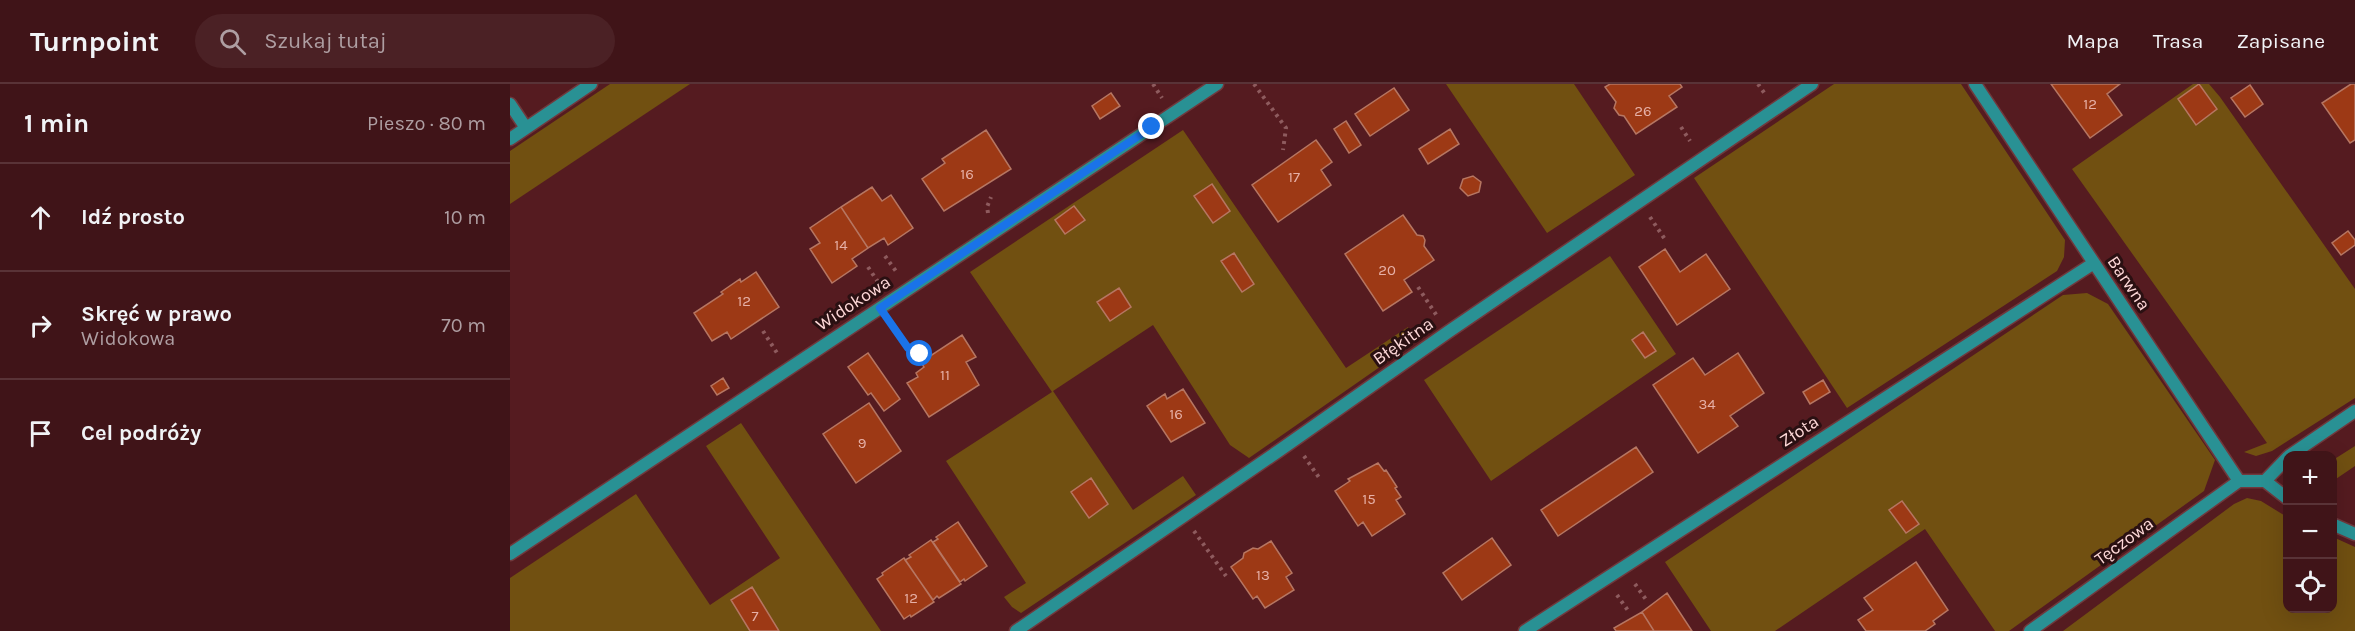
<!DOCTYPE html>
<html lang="pl">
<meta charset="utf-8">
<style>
:root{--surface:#401418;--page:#4b2125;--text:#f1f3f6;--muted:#ae9ea2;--line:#593337}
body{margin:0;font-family:Karla,sans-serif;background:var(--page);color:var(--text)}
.controls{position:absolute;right:18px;bottom:18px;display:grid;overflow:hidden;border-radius:12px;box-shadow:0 6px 24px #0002}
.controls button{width:54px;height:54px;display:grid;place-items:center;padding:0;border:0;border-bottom:2px solid var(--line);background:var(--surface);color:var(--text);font:30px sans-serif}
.stop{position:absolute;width:18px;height:18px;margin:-14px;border:4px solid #1a73e8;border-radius:50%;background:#fff}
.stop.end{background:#1a73e8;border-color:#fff;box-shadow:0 2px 6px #0008}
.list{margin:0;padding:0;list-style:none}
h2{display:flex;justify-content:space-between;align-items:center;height:78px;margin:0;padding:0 24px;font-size:26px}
h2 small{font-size:20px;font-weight:400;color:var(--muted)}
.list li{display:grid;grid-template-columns:39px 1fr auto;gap:18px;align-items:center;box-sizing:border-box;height:108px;padding:0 24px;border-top:2px solid var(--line)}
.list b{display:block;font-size:22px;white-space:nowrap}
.list p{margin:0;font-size:20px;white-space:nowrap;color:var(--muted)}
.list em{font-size:20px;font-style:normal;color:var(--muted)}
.icon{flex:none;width:33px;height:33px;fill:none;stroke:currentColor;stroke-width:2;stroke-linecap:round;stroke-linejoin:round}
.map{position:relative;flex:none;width:1845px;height:547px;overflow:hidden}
header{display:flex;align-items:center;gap:36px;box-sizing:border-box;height:84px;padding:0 30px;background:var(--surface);border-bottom:2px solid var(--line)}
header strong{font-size:28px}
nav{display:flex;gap:33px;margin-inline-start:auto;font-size:21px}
.search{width:420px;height:54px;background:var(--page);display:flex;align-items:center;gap:15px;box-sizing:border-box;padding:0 21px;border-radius:33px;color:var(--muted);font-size:22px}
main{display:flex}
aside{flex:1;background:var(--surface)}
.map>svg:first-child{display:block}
.green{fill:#715011}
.building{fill:#9d3915;stroke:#b67662;stroke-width:1.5}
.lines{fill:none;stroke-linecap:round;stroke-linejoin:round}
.minor-casing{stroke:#70393d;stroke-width:15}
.path{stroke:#8e5b5e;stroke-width:4;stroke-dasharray:3 4.5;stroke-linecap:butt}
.minor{stroke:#299194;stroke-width:12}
.route{stroke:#1a73e8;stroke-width:8}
.labels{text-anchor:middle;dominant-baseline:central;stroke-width:6;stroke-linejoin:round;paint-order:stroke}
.number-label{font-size:15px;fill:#e6b0a7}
.street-label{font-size:18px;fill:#fed8d8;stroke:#2a1012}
</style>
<header>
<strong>Turnpoint</strong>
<div class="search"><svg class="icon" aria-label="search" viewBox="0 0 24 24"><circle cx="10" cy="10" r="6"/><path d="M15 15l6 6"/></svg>Szukaj tutaj</div>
<nav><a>Mapa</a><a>Trasa</a><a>Zapisane</a></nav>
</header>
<main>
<aside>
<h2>1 min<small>Pieszo · 80 m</small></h2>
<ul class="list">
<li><svg class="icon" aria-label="ahead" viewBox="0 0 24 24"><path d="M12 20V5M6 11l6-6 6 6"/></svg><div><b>Idź prosto</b></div><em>10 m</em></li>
<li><svg class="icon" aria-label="right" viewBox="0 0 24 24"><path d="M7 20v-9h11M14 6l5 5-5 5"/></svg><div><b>Skręć w prawo</b><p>Widokowa</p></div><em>70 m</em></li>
<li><svg class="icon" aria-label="arrive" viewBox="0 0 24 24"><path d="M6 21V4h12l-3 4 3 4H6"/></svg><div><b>Cel podróży</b></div></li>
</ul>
</aside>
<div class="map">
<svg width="1845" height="547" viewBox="0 0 1845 547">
<rect width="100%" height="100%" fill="#551b20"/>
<path class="green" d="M100,0H180L0,120V67Z
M936,0H1064L1125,91L1037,149Z
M1324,0H1451L1555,156L1554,173L1547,187L1337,324L1184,94Z
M1683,0H1699L1710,13L1845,205V314L1762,367L1746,372L1734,368L1757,359L1562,85Z
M673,46L836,284L898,243L900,255L887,271L739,374L720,361L643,241L543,307L623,426L673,392L686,411L511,529L502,523L494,513L516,499L436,377L542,308L460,188Z
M1100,172L1166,270L981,397L914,296Z
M1577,209L1598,220L1705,376L1694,407L1499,547H1485L1415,445L1265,547H1201L1155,478L1553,211Z
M231,339L371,547H0V494L126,410L200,521L270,474L196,362Z
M1845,362V382L1823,397V376Z
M1737,414L1751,417L1777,433L1778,524H1822L1823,453L1845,463V547H1553L1724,420Z"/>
<path class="building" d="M1100,0H1170L1172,3L1159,12L1167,23L1126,50L1114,32L1109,31L1104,24L1106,18L1095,3Z
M1541,0H1610L1597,10L1612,31L1580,54Z
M1689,0L1707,25L1686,41L1668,15Z
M1841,0H1845V56L1840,59L1812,19Z
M1740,1L1753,20L1735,33L1721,14Z
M884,4L899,26L860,52L845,30Z
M601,9L610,22L590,35L582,22Z
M836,37L851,61L839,69L824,45Z
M940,45L949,60L918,80L909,65Z
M476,46L501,85L434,127L412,95L435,79L432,75Z
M806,56L822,78L811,86L821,101L768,138L742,101Z
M963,92L971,98L969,108L958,112L950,104L953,95Z
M702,100L720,127L703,139L684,112Z
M362,103L372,117L381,111L403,144L378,161L374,154L358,164L331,123Z
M564,122L575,136L555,150L545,136Z
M331,123L358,164L342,175L347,182L322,199L300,165L310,159L300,144Z
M893,131L907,151L913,152L915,156L914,162L924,176L894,196L902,208L873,227L835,170Z
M1838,147L1845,156V161L1831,171L1822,159Z
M1155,165L1170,188L1196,170L1220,205L1167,241L1129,183Z
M724,169L744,200L732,208L711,177Z
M246,188L269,223L221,255L217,248L202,257L184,229L213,210L211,208L230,195L231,198Z
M609,204L621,223L600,237L587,218Z
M1133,248L1146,267L1135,274L1122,256Z
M452,251L466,273L456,278L469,301L419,333L397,299L408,293L406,289L414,283L411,278Z
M358,269L390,315L374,327L361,309L358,311L338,283Z
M1228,269L1254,309L1220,332L1228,342L1188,369L1143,301L1183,274L1195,291Z
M213,294L219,304L207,311L201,302Z
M1313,296L1320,308L1300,320L1293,308Z
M673,305L695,339L661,358L637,322L655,310L657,315Z
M359,319L391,367L346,399L313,350Z
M1126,363L1143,388L1048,452L1031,426Z
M868,379L874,387L876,386L887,403L885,404L891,413L886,416L895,430L862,452L853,438L848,442L825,407L840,397L838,395Z
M581,394L598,420L579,434L561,408Z
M1392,417L1409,440L1396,449L1379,426Z
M448,438L477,482L455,497L454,495L450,498L423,458L428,455L426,453Z
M982,454L1001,481L952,516L933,489Z
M421,456L451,500L429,514L427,512L423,516L395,476L401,473L399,471Z
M761,457L782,489L776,493L784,506L755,524L747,512L743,515L721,483L733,474L734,469L743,464L748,465Z
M394,474L424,518L401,533L400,531L394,535L367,495L373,491L372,489Z
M1406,478L1438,526L1423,537L1425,540L1415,547H1356L1348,536L1363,526L1354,514Z
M242,503L269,547H240L221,516Z
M1157,509L1182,547H1144L1132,528Z
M1132,528L1144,547H1106L1104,544Z"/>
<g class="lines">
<g class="minor-casing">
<path id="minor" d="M1465,0L1729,397H1755
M0,20L16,44
M0,55L81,0
M1779,372L1845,327
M1755,397L1778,373
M1755,397L1778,415
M1822,440L1845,450
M0,470L707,0
M506,547L770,366L938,248L1302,0
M1015,547L1584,179
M1520,547L1729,397"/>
</g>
<path class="path" d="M643,0L652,14
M744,0L776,44L773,66
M1248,0L1255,10
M1171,43L1180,57
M478,129L477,123L481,113
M1140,133L1156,157
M375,172L388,190
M358,183L370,201
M908,203L927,232
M382,241L397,264L410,270
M253,247L267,269
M794,372L810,395
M684,447L716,492
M1125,500L1137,517
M1107,511L1119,528"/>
<use href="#minor" class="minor"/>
</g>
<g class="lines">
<path class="route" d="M410,270L398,264L370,224L642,43"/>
</g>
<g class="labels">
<g class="number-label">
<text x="1580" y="20">12</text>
<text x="1133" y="27">26</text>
<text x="457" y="90">16</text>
<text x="784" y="93">17</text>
<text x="331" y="161">14</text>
<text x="877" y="186">20</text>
<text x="234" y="217">12</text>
<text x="435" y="291">11</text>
<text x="1197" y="320">34</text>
<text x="666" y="330">16</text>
<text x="352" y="359">9</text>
<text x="859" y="415">15</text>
<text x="753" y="491">13</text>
<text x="401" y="514">12</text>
<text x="245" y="532">7</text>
</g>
<g class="street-label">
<text transform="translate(1619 199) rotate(56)">Barwna</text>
<text transform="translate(343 219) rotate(-33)">Widokowa</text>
<text transform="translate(893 257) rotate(-35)">Błękitna</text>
<text transform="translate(1289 347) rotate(-33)">Złota</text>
<text transform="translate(1614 457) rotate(-36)">Tęczowa</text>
</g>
</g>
</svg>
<div class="controls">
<button>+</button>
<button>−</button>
<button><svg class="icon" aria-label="locate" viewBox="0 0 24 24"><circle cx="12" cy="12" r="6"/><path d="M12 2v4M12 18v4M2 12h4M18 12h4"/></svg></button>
</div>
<div class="stop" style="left:410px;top:270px"></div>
<div class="stop end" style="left:642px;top:43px"></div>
</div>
</main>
